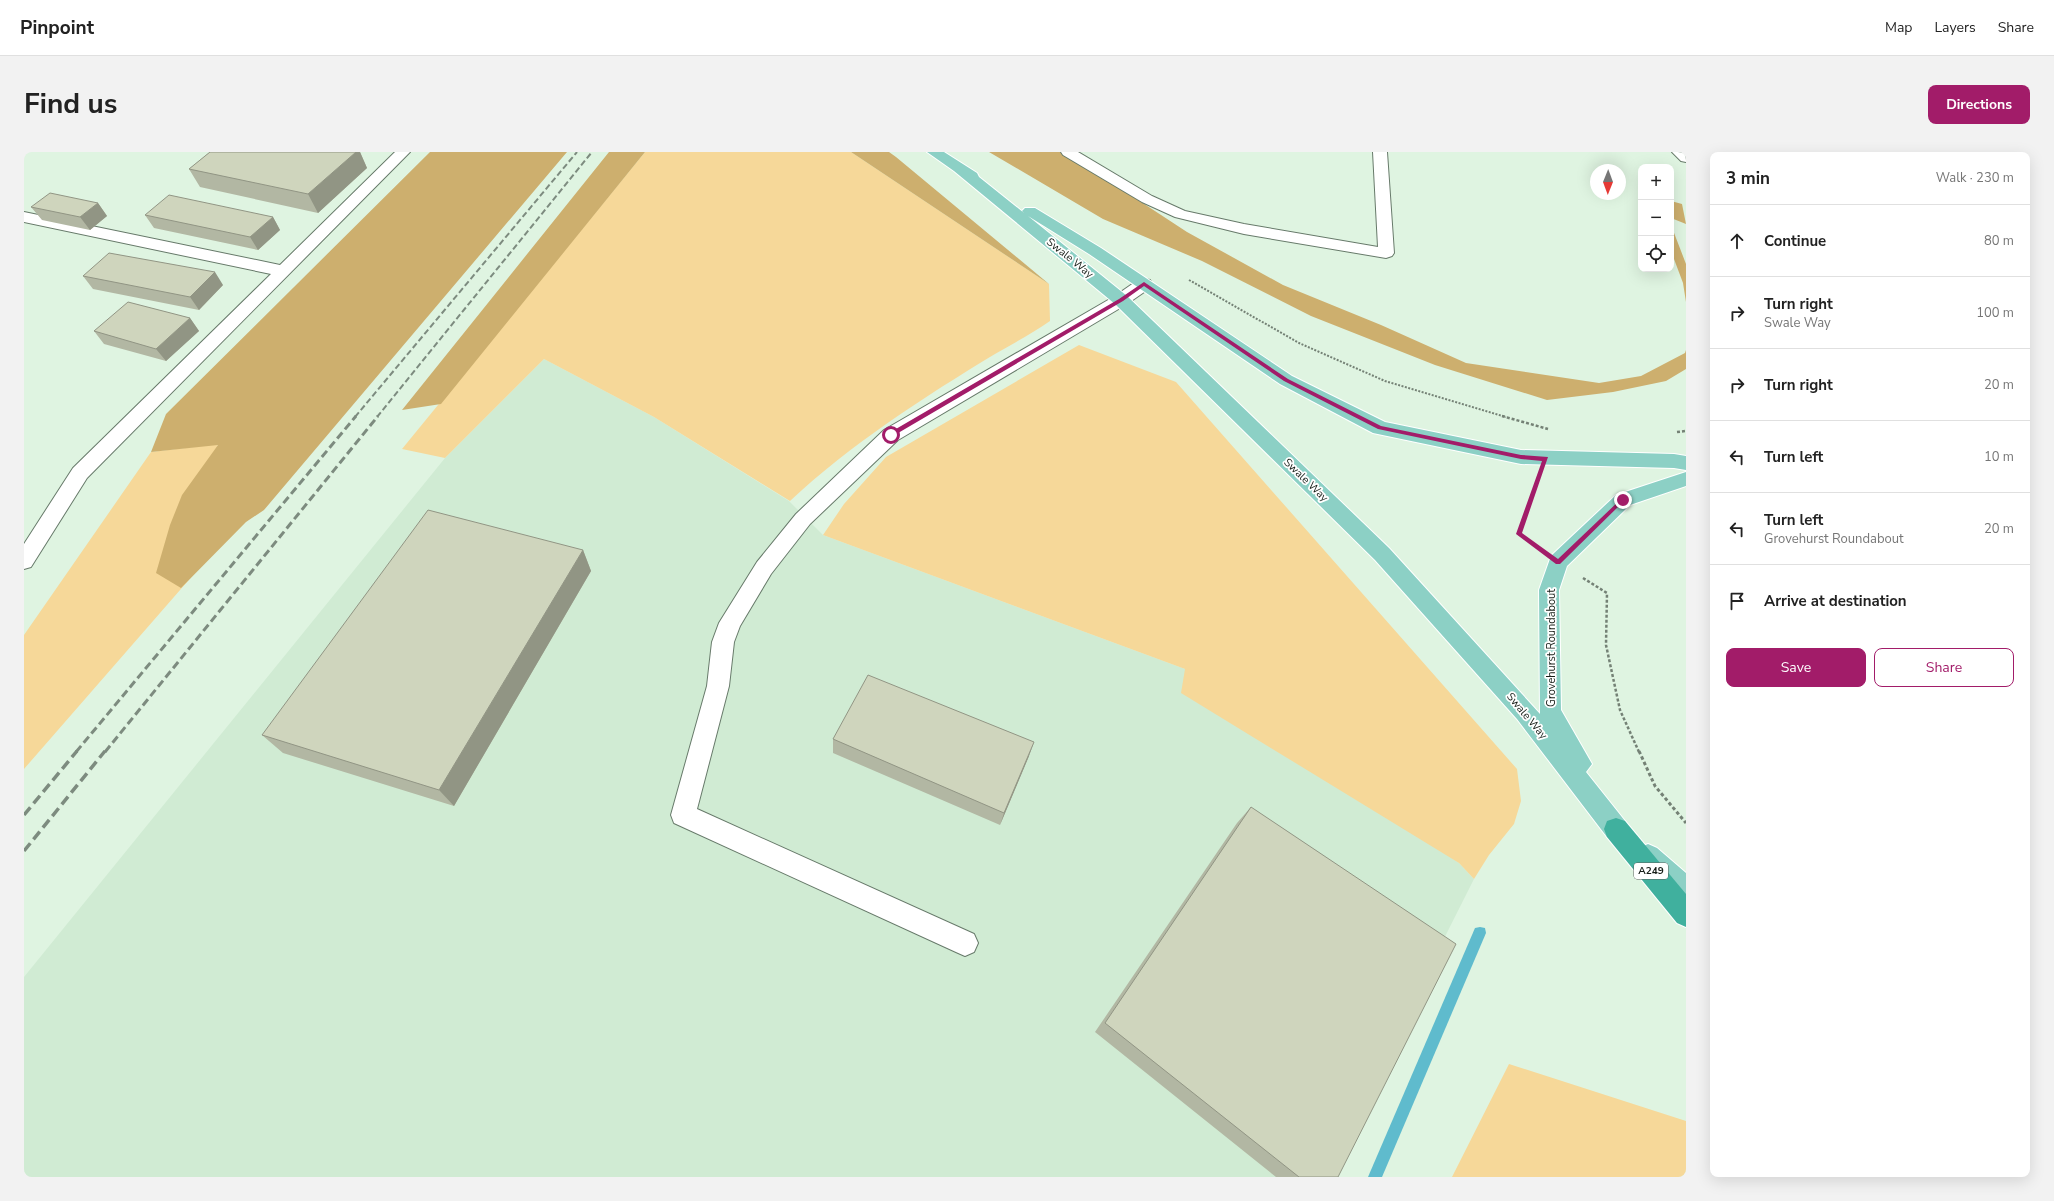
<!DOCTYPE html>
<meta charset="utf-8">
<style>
:root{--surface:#fff;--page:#f2f2f2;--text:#222;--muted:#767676;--line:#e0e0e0;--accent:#a21c69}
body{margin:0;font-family:"Nunito Sans",sans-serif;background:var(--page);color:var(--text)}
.controls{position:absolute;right:12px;top:12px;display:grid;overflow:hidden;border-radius:8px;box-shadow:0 4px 16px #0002}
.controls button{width:36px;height:36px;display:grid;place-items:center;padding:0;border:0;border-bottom:1px solid var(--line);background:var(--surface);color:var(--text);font:20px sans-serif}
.compass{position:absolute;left:1566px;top:12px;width:36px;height:36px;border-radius:50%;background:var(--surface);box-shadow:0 4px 16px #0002;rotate:181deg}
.stop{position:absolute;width:12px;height:12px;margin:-9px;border:3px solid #a21c69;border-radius:50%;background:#fff}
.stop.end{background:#a21c69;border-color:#fff;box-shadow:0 1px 4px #0008}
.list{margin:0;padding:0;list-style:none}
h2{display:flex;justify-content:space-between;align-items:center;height:52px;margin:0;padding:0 16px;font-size:17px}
h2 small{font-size:13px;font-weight:400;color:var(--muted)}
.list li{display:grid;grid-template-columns:26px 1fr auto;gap:12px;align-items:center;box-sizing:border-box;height:72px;padding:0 16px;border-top:1px solid var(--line)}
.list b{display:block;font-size:15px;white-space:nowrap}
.list p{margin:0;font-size:13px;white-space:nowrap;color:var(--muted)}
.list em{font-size:13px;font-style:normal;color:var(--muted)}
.actions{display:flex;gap:8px;padding:12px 16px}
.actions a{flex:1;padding:9px 0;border:1px solid var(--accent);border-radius:8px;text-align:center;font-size:14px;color:var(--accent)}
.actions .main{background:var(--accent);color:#fff}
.icon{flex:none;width:22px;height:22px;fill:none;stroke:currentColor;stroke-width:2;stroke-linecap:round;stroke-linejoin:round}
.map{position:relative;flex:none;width:1662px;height:1025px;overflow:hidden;border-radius:8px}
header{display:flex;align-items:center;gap:24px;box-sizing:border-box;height:56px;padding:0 20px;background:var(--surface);border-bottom:1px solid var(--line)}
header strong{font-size:19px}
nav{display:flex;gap:22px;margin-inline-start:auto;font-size:14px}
.intro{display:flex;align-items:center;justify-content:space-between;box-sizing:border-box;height:96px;padding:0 24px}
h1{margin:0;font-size:28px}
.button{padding:10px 18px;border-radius:8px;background:var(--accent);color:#fff;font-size:14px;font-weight:700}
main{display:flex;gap:24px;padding:0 24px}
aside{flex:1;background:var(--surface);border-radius:8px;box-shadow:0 4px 16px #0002}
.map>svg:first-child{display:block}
.built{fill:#d0ebd3}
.green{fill:#f6d899}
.forest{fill:#cdaf6e}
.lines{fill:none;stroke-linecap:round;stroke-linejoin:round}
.stream{fill:#5fbbcd;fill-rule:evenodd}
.minor-casing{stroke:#677a6a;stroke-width:2}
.major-casing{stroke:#fff;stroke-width:2}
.highway-casing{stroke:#fff;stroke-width:2}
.path-far2{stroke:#748175;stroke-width:2;stroke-dasharray:2 1.5;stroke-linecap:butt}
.path-far1{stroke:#748175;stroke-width:2.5;stroke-dasharray:3 2;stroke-linecap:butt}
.path{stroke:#748175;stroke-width:3;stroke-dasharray:3.5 2.5;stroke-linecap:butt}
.minor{fill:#fff;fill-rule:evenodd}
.major{fill:#8cd0c5;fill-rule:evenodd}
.highway{fill:#40b09e;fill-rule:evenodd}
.rail-far2{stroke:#7d8b7f;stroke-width:2;stroke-dasharray:6 3;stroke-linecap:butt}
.rail-far1{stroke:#7d8b7f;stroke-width:3;stroke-dasharray:8 4;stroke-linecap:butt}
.rail{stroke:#7d8b7f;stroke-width:3.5;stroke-dasharray:10 5;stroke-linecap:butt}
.wall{fill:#b2b7a3}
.shaded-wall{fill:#919584}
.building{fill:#cfd5bd;stroke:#919584}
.route{fill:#a21c69}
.labels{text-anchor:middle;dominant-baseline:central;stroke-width:3.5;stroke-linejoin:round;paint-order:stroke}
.shield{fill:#fff;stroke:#5c615d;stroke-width:1}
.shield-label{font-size:10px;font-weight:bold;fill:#161d17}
.street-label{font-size:11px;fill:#161d17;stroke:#fff}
</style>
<header>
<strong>Pinpoint</strong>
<nav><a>Map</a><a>Layers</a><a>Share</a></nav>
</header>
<div class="intro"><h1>Find us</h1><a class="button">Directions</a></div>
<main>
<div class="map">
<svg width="1662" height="1025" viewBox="0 0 1662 1025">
<rect width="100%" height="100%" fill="#dff4e1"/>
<path class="built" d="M520,207L630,265L765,349L799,383L1161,517L1435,711L1450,727L1300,1025H0V825L421,306Z"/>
<path class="green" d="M621,0H827L1025,132L1026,169C1009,181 990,191 971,202C900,245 827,292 766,349L630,265L520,207L421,306L378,297Z
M1055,193L1152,230L1493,617L1497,649L1490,672L1465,703L1450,727L1435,711L1157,541L1161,517L799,383L820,352L862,305Z
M194,292L170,422L0,617V483L127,300Z
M1485,912L1662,969V1025H1428Z"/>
<path class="forest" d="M406,0H543L240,358L222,370L157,436L132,421L146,373L158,343L194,293L127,300L142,262Z
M585,0H621L417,252L378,258Z
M827,0H865L872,5L1025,132Z
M965,0H1036L1079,25L1163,80L1259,133L1357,173L1442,211L1575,231L1617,224L1661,201L1662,198V217L1642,229L1589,240L1523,248L1411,213L1287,164L1178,109L1079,67Z
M1647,49L1658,52L1662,72L1647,66Z
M1647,73L1662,112V150L1659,131L1647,99Z"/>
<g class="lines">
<path class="stream" d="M1456,775L1461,776L1462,781L1358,1025H1344L1451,776Z"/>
<g class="minor-casing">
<path id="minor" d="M371,0H386L63,326L7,415L0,417V392L49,316L247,122L0,70V60L256,113Z
M1037,0H1054L1128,44L1161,59L1220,72L1354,95L1349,0H1363L1370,101L1368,104L1362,106L1220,82L1151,65L1118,50L1039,3Z
M1648,0H1662V10L1657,9Z
M1120,127L1126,128L1128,132L1126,136L1103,152L874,288L786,372L747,422L716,474L710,490L705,534L673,657L950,782L954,791L950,800L941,804L932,800L650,671L647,663L683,534L688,490L695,471L733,410L772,362L860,278L1091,144L1114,128Z"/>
</g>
<g class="major-casing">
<path id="major" d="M903,0H920L953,21L955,25L1000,61L998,59L1001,56H1011L1077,96L1268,224L1361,270L1497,298L1650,302L1662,304V318L1650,316L1497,312L1349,281L1256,232L1065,102L1004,64L1103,144L1365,396L1516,562L1515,438L1527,404L1592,343L1662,320V334L1606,353L1543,414L1535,438L1537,558L1568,612L1562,620L1601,669L1604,677L1601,685L1592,688L1583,685L1493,567L1351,408L1091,152L930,19Z
M1624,692L1633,696L1662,721V749C1647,743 1618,719 1612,704L1615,696Z"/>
</g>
<g class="highway-casing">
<path id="highway" d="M1592,666L1601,669L1662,742V775L1653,771L1583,685L1580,677L1583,669Z"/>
</g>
<path class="path-far2" d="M1165,128L1275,191L1361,229L1482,265"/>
<path class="path-far1" d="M1478,264L1524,277
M1653,280L1662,279
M1512,333L1495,382L1512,394
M1559,426L1583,441L1582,493L1596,558L1615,600"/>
<path class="path" d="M1615,599L1631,634L1662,671"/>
<use href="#minor" class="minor"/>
<use href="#major" class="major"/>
<use href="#highway" class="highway"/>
<path class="rail-far2" d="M331,265L553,0
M353,265L568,0"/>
<path class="rail-far1" d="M52,600L332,264
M81,600L354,264"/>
<path class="rail" d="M0,663L53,599
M0,699L81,599"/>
</g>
<path class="wall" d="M186,0H336L343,16L294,61L176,35L165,17Z
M74,51L83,64L66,78L18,68L7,55Z
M121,63L249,65L256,78L234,98L130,76Z
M59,124L199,133L175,158L69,137Z
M166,166L175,179L142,209L80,192L70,179Z
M559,398L567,419L430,654L259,601L238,583Z
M809,587L1005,604L976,673L809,601Z
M1227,655L1314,1025H1252L1071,880L1213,671Z"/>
<path class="shaded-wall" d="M332,0H336L343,16L294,61L284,42Z
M74,51L83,64L66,78L56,65Z
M249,65L256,78L234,98L226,85Z
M191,120L199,133L175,158L166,145Z
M166,166L175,179L142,209L132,197Z
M559,398L567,419L430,654L415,638Z
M1010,590L1005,604L976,673L980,661Z"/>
<path class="building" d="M186,0H332L284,42L165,17Z
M26,41L74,51L56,65L7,55Z
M145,43L249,65L226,85L121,63Z
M85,101L191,120L166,145L59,124Z
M104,150L166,166L132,197L70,179Z
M404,358L559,398L415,638L238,583Z
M844,523L1010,590L980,661L809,587Z
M1227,655L1432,792L1314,1025H1275L1081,871Z"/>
<path class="route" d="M1120,130L1264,227L1357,274L1497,303L1524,305L1498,381L1534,407L1597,347L1601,348L1536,412H1532L1492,382L1518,309L1497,307L1354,277L1260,229L1120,134L1099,149L869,284H865V281L1095,147Z"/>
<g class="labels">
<rect class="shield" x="1610" y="711" width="34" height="16" rx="3"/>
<g class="shield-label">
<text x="1627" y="719">A249</text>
</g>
<g class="street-label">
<text transform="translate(1046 106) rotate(39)">Swale Way</text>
<text transform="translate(1282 328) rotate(44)">Swale Way</text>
<text transform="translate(1527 496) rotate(-90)">Grovehurst Roundabout</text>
<text transform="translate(1503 564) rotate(50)">Swale Way</text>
</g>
</g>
</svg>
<div class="controls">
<button>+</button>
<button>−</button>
<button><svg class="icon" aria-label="locate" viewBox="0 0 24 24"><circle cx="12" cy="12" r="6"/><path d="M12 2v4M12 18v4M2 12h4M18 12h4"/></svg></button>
</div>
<svg class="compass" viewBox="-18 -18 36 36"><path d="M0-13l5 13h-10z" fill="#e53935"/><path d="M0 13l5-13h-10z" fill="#767676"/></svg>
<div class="stop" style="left:867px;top:283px"></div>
<div class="stop end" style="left:1599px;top:348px"></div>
</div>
<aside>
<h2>3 min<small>Walk · 230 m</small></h2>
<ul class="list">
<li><svg class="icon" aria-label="ahead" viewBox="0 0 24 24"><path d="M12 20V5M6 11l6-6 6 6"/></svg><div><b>Continue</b></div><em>80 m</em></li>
<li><svg class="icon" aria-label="right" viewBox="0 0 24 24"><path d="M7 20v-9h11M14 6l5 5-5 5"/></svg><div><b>Turn right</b><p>Swale Way</p></div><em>100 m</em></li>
<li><svg class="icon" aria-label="right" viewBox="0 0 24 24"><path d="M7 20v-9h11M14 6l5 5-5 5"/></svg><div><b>Turn right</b></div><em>20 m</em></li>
<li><svg class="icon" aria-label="left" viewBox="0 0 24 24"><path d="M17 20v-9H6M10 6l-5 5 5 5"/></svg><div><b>Turn left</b></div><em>10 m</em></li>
<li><svg class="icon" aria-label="left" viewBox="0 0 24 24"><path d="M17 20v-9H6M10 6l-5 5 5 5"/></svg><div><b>Turn left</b><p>Grovehurst Roundabout</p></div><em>20 m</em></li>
<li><svg class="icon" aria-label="arrive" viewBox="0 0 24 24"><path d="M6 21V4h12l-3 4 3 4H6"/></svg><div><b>Arrive at destination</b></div></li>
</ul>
<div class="actions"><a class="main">Save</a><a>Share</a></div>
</aside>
</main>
